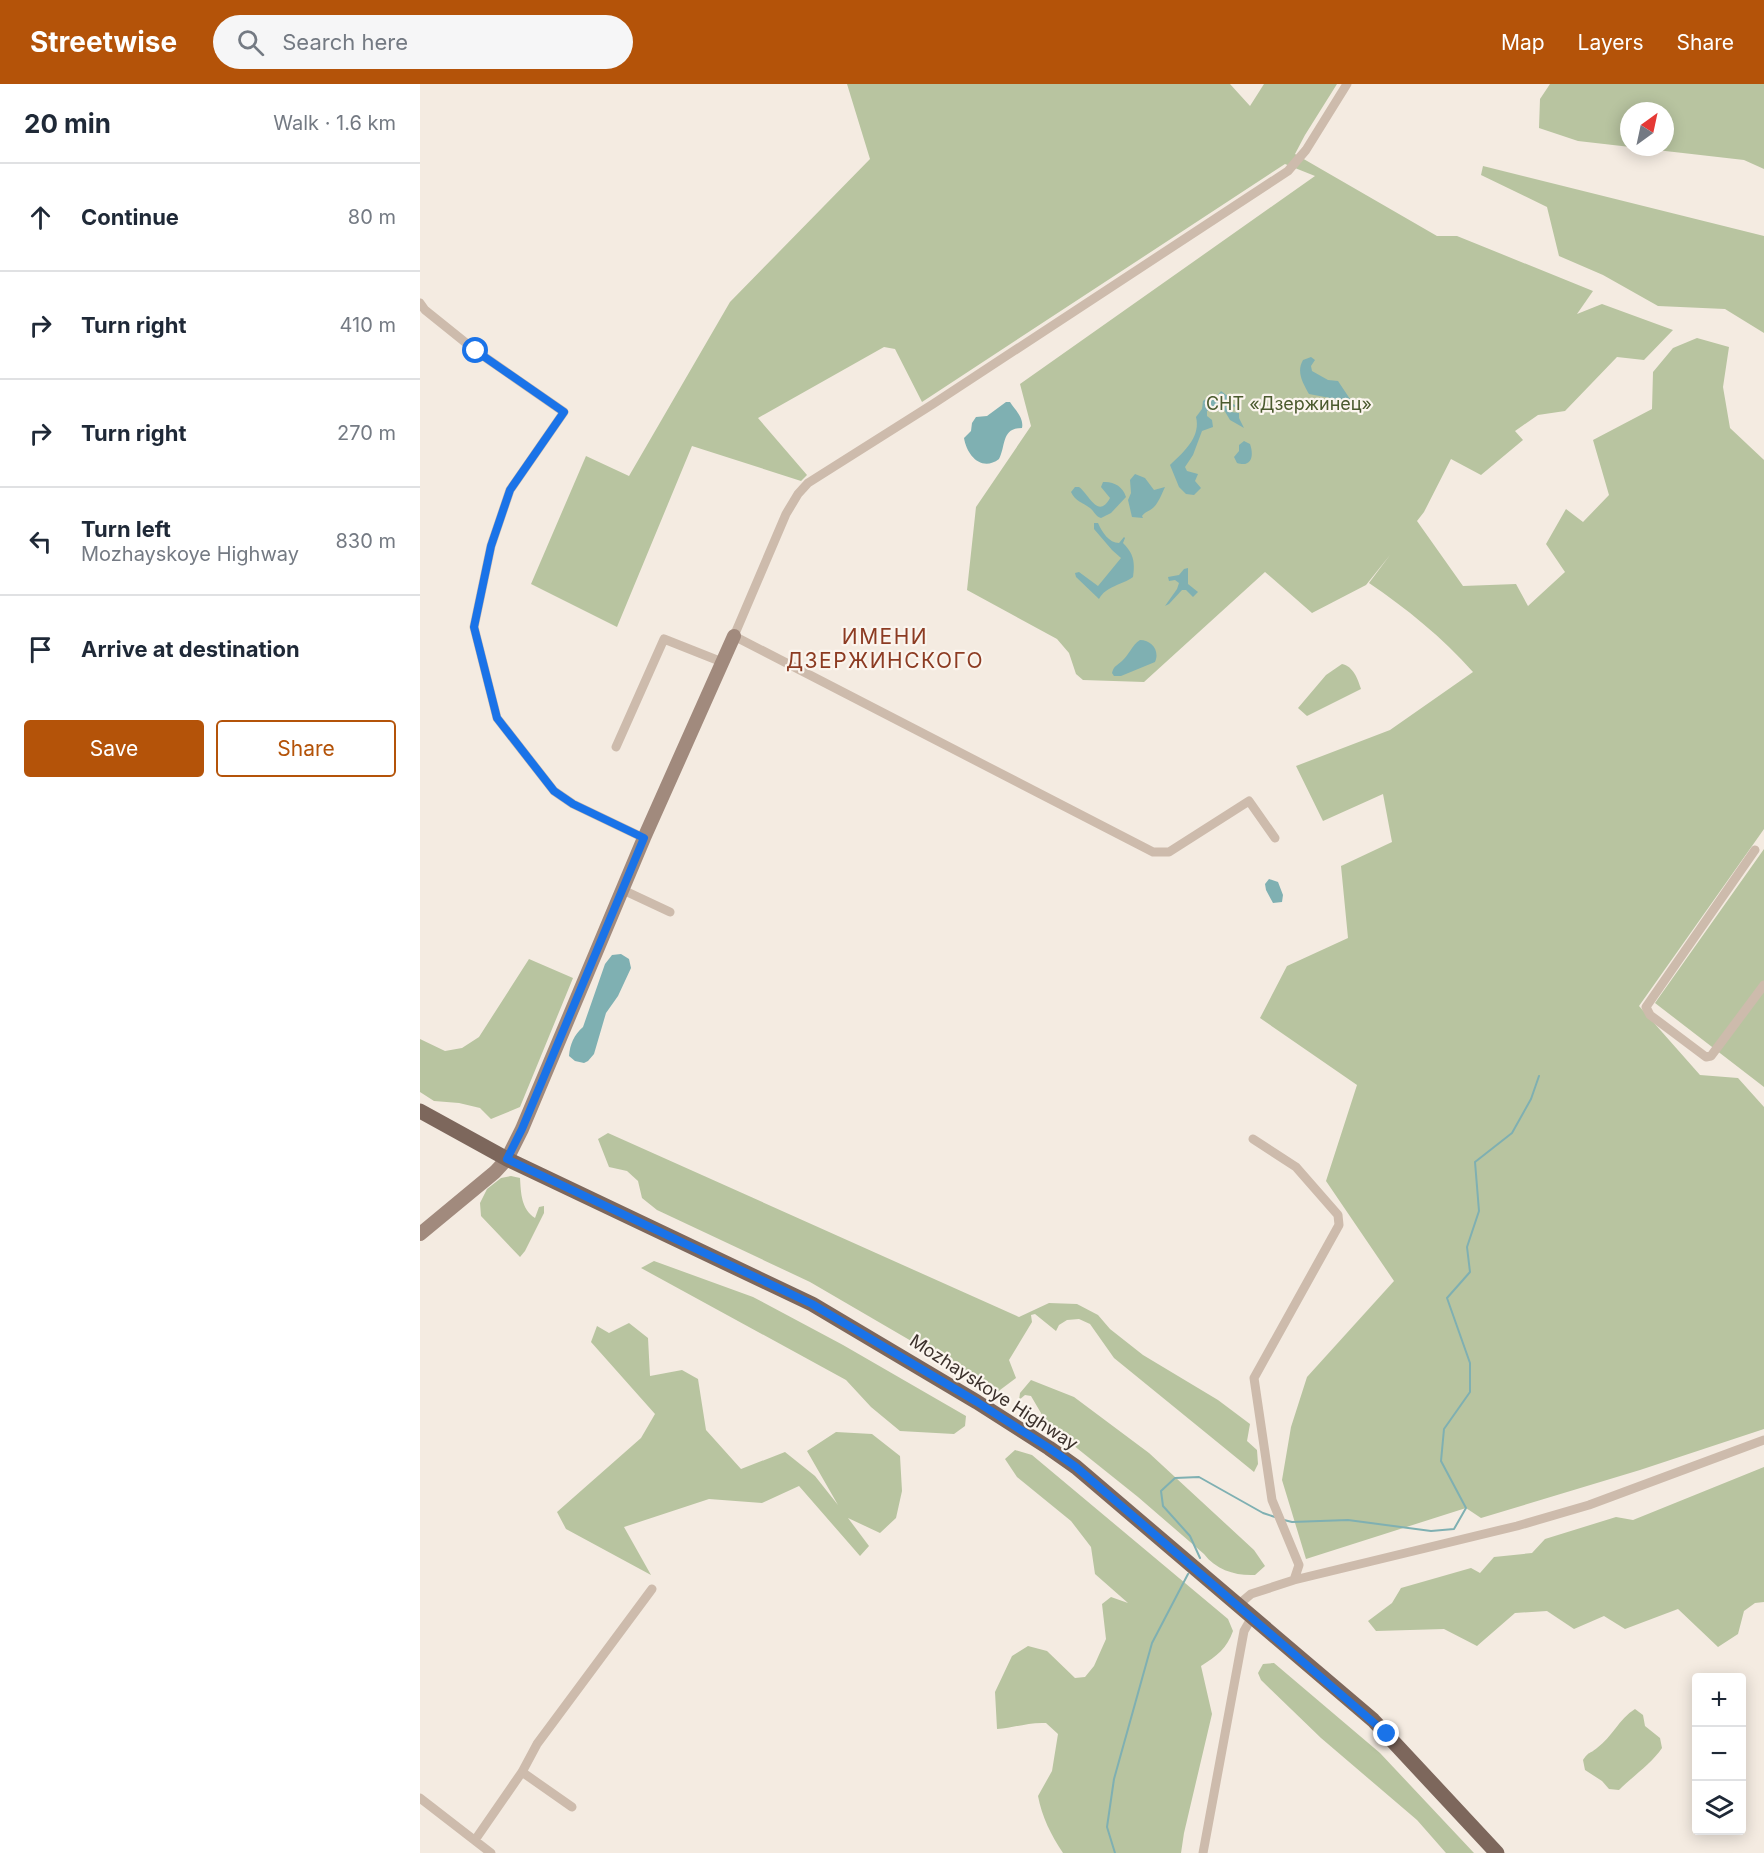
<!DOCTYPE html>
<meta charset="utf-8">
<style>
:root{--surface:#fff;--page:#f6f6f7;--text:#1f2937;--muted:#747a83;--line:#e0e1e3;--accent:#b45309}
body{margin:0;font-family:Inter,sans-serif;background:var(--page);color:var(--text)}
.controls{position:absolute;right:18px;bottom:18px;display:grid;overflow:hidden;border-radius:6px;box-shadow:0 3px 15px #0003}
.controls button{width:54px;height:54px;display:grid;place-items:center;padding:0;border:0;border-bottom:2px solid var(--line);background:var(--surface);color:var(--text);font:30px sans-serif}
.compass{position:absolute;left:1200px;top:18px;width:54px;height:54px;border-radius:50%;background:var(--surface);box-shadow:0 3px 15px #0003;rotate:33deg}
.stop{position:absolute;width:18px;height:18px;margin:-14px;border:4px solid #1a73e8;border-radius:50%;background:#fff}
.stop.end{background:#1a73e8;border-color:#fff;box-shadow:0 2px 6px #0008}
.list{margin:0;padding:0;list-style:none}
h2{display:flex;justify-content:space-between;align-items:center;height:78px;margin:0;padding:0 24px;font-size:26px}
h2 small{font-size:20px;font-weight:400;color:var(--muted)}
.list li{display:grid;grid-template-columns:39px 1fr auto;gap:18px;align-items:center;box-sizing:border-box;height:108px;padding:0 24px;border-top:2px solid var(--line)}
.list b{display:block;font-size:22px;white-space:nowrap}
.list p{margin:0;font-size:20px;white-space:nowrap;color:var(--muted)}
.list em{font-size:20px;font-style:normal;color:var(--muted)}
.actions{display:flex;gap:12px;padding:18px 24px}
.actions a{flex:1;padding:14px 0;border:2px solid var(--accent);border-radius:6px;text-align:center;font-size:21px;color:var(--accent)}
.actions .main{background:var(--accent);color:#fff}
.icon{flex:none;width:33px;height:33px;fill:none;stroke:currentColor;stroke-width:2;stroke-linecap:round;stroke-linejoin:round}
.map{position:relative;flex:none;width:1344px;height:1769px;overflow:hidden}
header{display:flex;align-items:center;gap:36px;box-sizing:border-box;height:84px;padding:0 30px;background:var(--accent);color:#fff}
header strong{font-size:28px}
nav{display:flex;gap:33px;margin-inline-start:auto;font-size:21px}
.search{width:420px;height:54px;background:var(--page);display:flex;align-items:center;gap:15px;box-sizing:border-box;padding:0 21px;border-radius:33px;color:var(--muted);font-size:22px}
main{display:flex}
aside{flex:1;background:var(--surface)}
.map>svg:first-child{display:block}
.green{fill:#b8c4a0;fill-rule:evenodd}
.water{fill:#7fb0b2}
.lines{fill:none;stroke-linecap:round;stroke-linejoin:round}
.stream{stroke:#7fb0b2;stroke-width:2}
.street{stroke:#cdbbac;stroke-width:9}
.secondary{stroke:#a18a7d;stroke-width:14}
.primary{stroke:#7d675c;stroke-width:15}
.route{stroke:#1a73e8;stroke-width:8}
.labels{text-anchor:middle;dominant-baseline:central;stroke-width:4.5;stroke-linejoin:round;paint-order:stroke}
.park-label{font-size:18px;fill:#4a5a2e;stroke:#fbf5ee}
.street-label{font-size:18px;fill:#3b302b;stroke:#fbf5ee}
.quarter-label{font-size:21px;letter-spacing:1.5px;fill:#8c3b22;stroke:#fbf5ee}
</style>
<header>
<strong>Streetwise</strong>
<div class="search"><svg class="icon" aria-label="search" viewBox="0 0 24 24"><circle cx="10" cy="10" r="6"/><path d="M15 15l6 6"/></svg>Search here</div>
<nav><a>Map</a><a>Layers</a><a>Share</a></nav>
</header>
<main>
<aside>
<h2>20 min<small>Walk · 1.6 km</small></h2>
<ul class="list">
<li><svg class="icon" aria-label="ahead" viewBox="0 0 24 24"><path d="M12 20V5M6 11l6-6 6 6"/></svg><div><b>Continue</b></div><em>80 m</em></li>
<li><svg class="icon" aria-label="right" viewBox="0 0 24 24"><path d="M7 20v-9h11M14 6l5 5-5 5"/></svg><div><b>Turn right</b></div><em>410 m</em></li>
<li><svg class="icon" aria-label="right" viewBox="0 0 24 24"><path d="M7 20v-9h11M14 6l5 5-5 5"/></svg><div><b>Turn right</b></div><em>270 m</em></li>
<li><svg class="icon" aria-label="left" viewBox="0 0 24 24"><path d="M17 20v-9H6M10 6l-5 5 5 5"/></svg><div><b>Turn left</b><p>Mozhayskoye Highway</p></div><em>830 m</em></li>
<li><svg class="icon" aria-label="arrive" viewBox="0 0 24 24"><path d="M6 21V4h12l-3 4 3 4H6"/></svg><div><b>Arrive at destination</b></div></li>
</ul>
<div class="actions"><a class="main">Save</a><a>Share</a></div>
</aside>
<div class="map">
<svg width="1344" height="1769" viewBox="0 0 1344 1769">
<rect width="100%" height="100%" fill="#f4ebe1"/>
<path class="green" d="M427,0H810L830,22L844,0H917L885,51L875,70L1017,152H1037L1173,207L1157,230L1182,220L1253,246L1224,276L1197,273L1145,327L1118,331L1095,347L1103,356L1061,391L1031,375L1004,428L997,437L1043,502L1096,500L1108,522L1145,488L1126,460L1146,425L1163,438L1189,411L1173,356L1232,325L1233,288L1253,264L1277,254L1309,263L1303,303L1310,344L1344,376V745L1219,922L1280,991L1318,994L1344,1023V1345L1220,1386L1061,1434L1046,1424L886,1475L862,1396L871,1343L887,1293L974,1197L906,1097L937,1001L840,934L867,882L928,854L921,782L972,758L963,710L903,737L876,682L970,646L1053,588C1022,553 987,525 949,499L970,471L946,501L892,529L845,488L724,598L663,596L656,590L649,569L637,555L547,506L556,423L611,342L600,300L895,92L865,80L502,318L475,265L464,263L338,334L387,391L381,397L272,362L197,543L111,500L166,372L209,392L310,218L450,75Z
M1130,0H1344V85L1324,76L1158,57L1119,44L1120,15ZM1209,27H1245V63H1209Z
M1063,82L1344,152V249L1305,225L1238,222L1183,191L1139,172L1127,123L1061,91Z
M922,580C933,582 938,595 941,605L887,632L878,624L906,591Z
M1344,765V1003L1235,919Z
M109,875L153,894L100,1023L71,1035L60,1024L39,1019L14,1017L0,1008V955L25,967L42,964L59,953Z
M188,1049L599,1233L629,1219L657,1220L678,1231L690,1245L723,1271L798,1316L830,1340L827,1357L837,1366L838,1380L834,1388L694,1274L670,1240L659,1235L647,1236L639,1241L636,1247L615,1230L611,1231L612,1238L589,1276L596,1294L576,1309L517,1272L390,1198L237,1126L222,1114L218,1097L207,1087L189,1083L178,1055Z
M91,1092L100,1094C101,1109 101,1125 115,1134L119,1123L124,1122V1129L105,1167L100,1173L61,1132L60,1119L67,1105L81,1094Z
M234,1177L333,1213L423,1261L546,1332L545,1342L534,1350L480,1347L451,1323L426,1296L221,1184Z
M209,1239L228,1254L230,1292L262,1286L278,1295L286,1346L321,1385L365,1368L395,1392L418,1421L387,1367L416,1348L452,1350L480,1372L482,1407L476,1434L460,1449L428,1434L449,1462L440,1472L379,1402L342,1419L289,1415L204,1443L231,1491L146,1445L137,1428L221,1354L235,1330L171,1258L177,1242L189,1249Z
M611,1296L654,1313L729,1369L834,1466L845,1482L835,1491C816,1492 796,1486 784,1470L718,1413L628,1341L611,1312L605,1311L599,1316L600,1309Z
M595,1366L612,1371L808,1535L813,1547C807,1564 797,1572 781,1582L792,1630L764,1749L761,1769H643C631,1751 622,1733 618,1712L632,1687L638,1650L626,1639C608,1638 594,1644 577,1645L575,1608L592,1572L608,1562L627,1567L655,1594L665,1593L674,1582L686,1555L682,1520L691,1513L708,1519L675,1490L671,1463L651,1437L597,1393L585,1375Z
M1344,1383V1518L1335,1519L1324,1527L1318,1550L1298,1563L1258,1525L1205,1545L1184,1532L1154,1545L1127,1527L1095,1529L1057,1562L1024,1545L956,1547L948,1537L972,1519L981,1504L1051,1484L1060,1489L1074,1473L1112,1469L1125,1455L1196,1433L1213,1436Z
M854,1579L960,1669L1054,1769H1026L997,1736L901,1654L841,1596L838,1589L843,1580Z
M1215,1625L1223,1631L1225,1642L1240,1654L1242,1664C1232,1679 1212,1693 1199,1706L1189,1705L1182,1697L1165,1686L1163,1676C1169,1667 1170,1670 1177,1664C1192,1653 1199,1635 1215,1625Z"/>
<path class="water" d="M891,273L895,276L891,282L892,287L908,296L918,297L930,315L929,324L921,323L910,314L889,310C883,299 876,288 883,276Z
M801,307L809,313V318L815,321V323L807,321L806,324L811,328L819,329V334L824,344L810,336L804,326L797,327L791,325L787,327V332L792,336L793,343L782,347L773,371L765,383L767,387L778,390L775,397L781,404L774,411L766,410L759,403L750,381C764,368 781,353 776,333L782,325L783,317L788,313L797,312Z
M586,318H590C596,327 604,334 602,344C581,344 586,362 579,375C562,388 547,372 544,354L551,347L552,339L556,333L567,332Z
M824,357L830,360C834,371 832,384 817,379L814,373L819,367V361Z
M715,390L725,394L734,406L745,403C742,409 739,418 734,423C730,427 726,427 722,432L723,434L712,433L708,416L711,409L710,396Z
M683,398C693,397 703,402 706,413L691,429L681,434C675,432 675,428 670,424C662,418 655,417 651,408L655,403H659C669,410 678,436 690,414L681,403Z
M674,439H678C682,448 689,459 699,459L704,453L705,454L703,459C714,470 715,478 713,493C702,501 686,502 679,515L656,493L655,489L659,488L678,502L701,474L692,466L674,445Z
M768,484V500L778,508L773,513L766,506H762L749,520L745,522L757,505L759,499L755,496L749,497L748,493L759,491L764,485Z
M720,556C732,556 740,567 735,578L701,592H694L692,589C694,581 697,582 702,577C710,570 711,562 720,556Z
M849,795L858,798L863,811L862,818L853,819L846,806L845,800Z
M201,870L209,875L211,884L198,912L186,929L174,970L168,977L164,979L155,977L149,972C150,960 154,951 163,943L185,880L192,871Z"/>
<g class="lines">
<path class="stream" d="M864,1436L872,1438L928,1436L1011,1447L1034,1445L1046,1424L1021,1377L1024,1345L1050,1308V1279L1027,1214L1050,1188L1047,1163L1059,1127L1055,1078L1092,1049L1111,1015L1119,992
M780,1474L770,1452L743,1422L741,1407L755,1394L779,1393L843,1429L855,1433
M695,1769L687,1743L694,1695L732,1559L768,1490"/>
<path class="street" d="M0,219L5,226L56,267L144,328L90,406L71,462L54,543L77,634L134,707L153,720L224,754
M196,663L244,555L302,578
M855,754L829,717L749,768H733L314,552L366,430L378,410L388,399L513,320L868,87L886,66L927,0
M1335,766L1226,923L1230,931L1286,973L1291,972L1344,901
M203,806L250,828
M833,1055L876,1083L918,1131L919,1141L834,1294L852,1416L879,1481L874,1496
M818,1521L831,1510L874,1496L1097,1442L1169,1421L1344,1356
M102,1688L152,1723
M0,1714L71,1769
M55,1756L102,1688L117,1660L232,1505
M783,1769L824,1547L832,1533"/>
<path class="secondary" d="M0,1150L75,1088L87,1075L102,1045L224,754L314,552"/>
<path class="primary" d="M0,1027L87,1075L392,1220L557,1318L629,1364L656,1383L953,1636L1077,1769"/>
</g>
<g class="lines">
<path class="route" d="M56,267L144,328L90,406L71,462L54,543L77,634L134,707L153,720L224,754L102,1045L87,1075L392,1220L557,1318L629,1364L656,1383L967,1650"/>
</g>
<g class="labels">
<g class="park-label">
<text x="869" y="319">СНТ «Дзержинец»</text>
</g>
<g class="street-label">
<text transform="translate(574 1308) rotate(33)">Mozhayskoye Highway</text>
</g>
<g class="quarter-label">
<text x="465" y="552">ИМЕНИ<tspan x="465" dy="24">ДЗЕРЖИНСКОГО</tspan></text>
</g>
</g>
</svg>
<div class="controls">
<button>+</button>
<button>−</button>
<button><svg class="icon" aria-label="layers" viewBox="0 0 24 24"><path d="M12 4l9 5-9 5-9-5zM3 14l9 5 9-5"/></svg></button>
</div>
<svg class="compass" viewBox="-18 -18 36 36"><path d="M0-13l5 13h-10z" fill="#e53935"/><path d="M0 13l5-13h-10z" fill="#747a83"/></svg>
<div class="stop" style="left:56px;top:267px"></div>
<div class="stop end" style="left:967px;top:1650px"></div>
</div>
</main>
